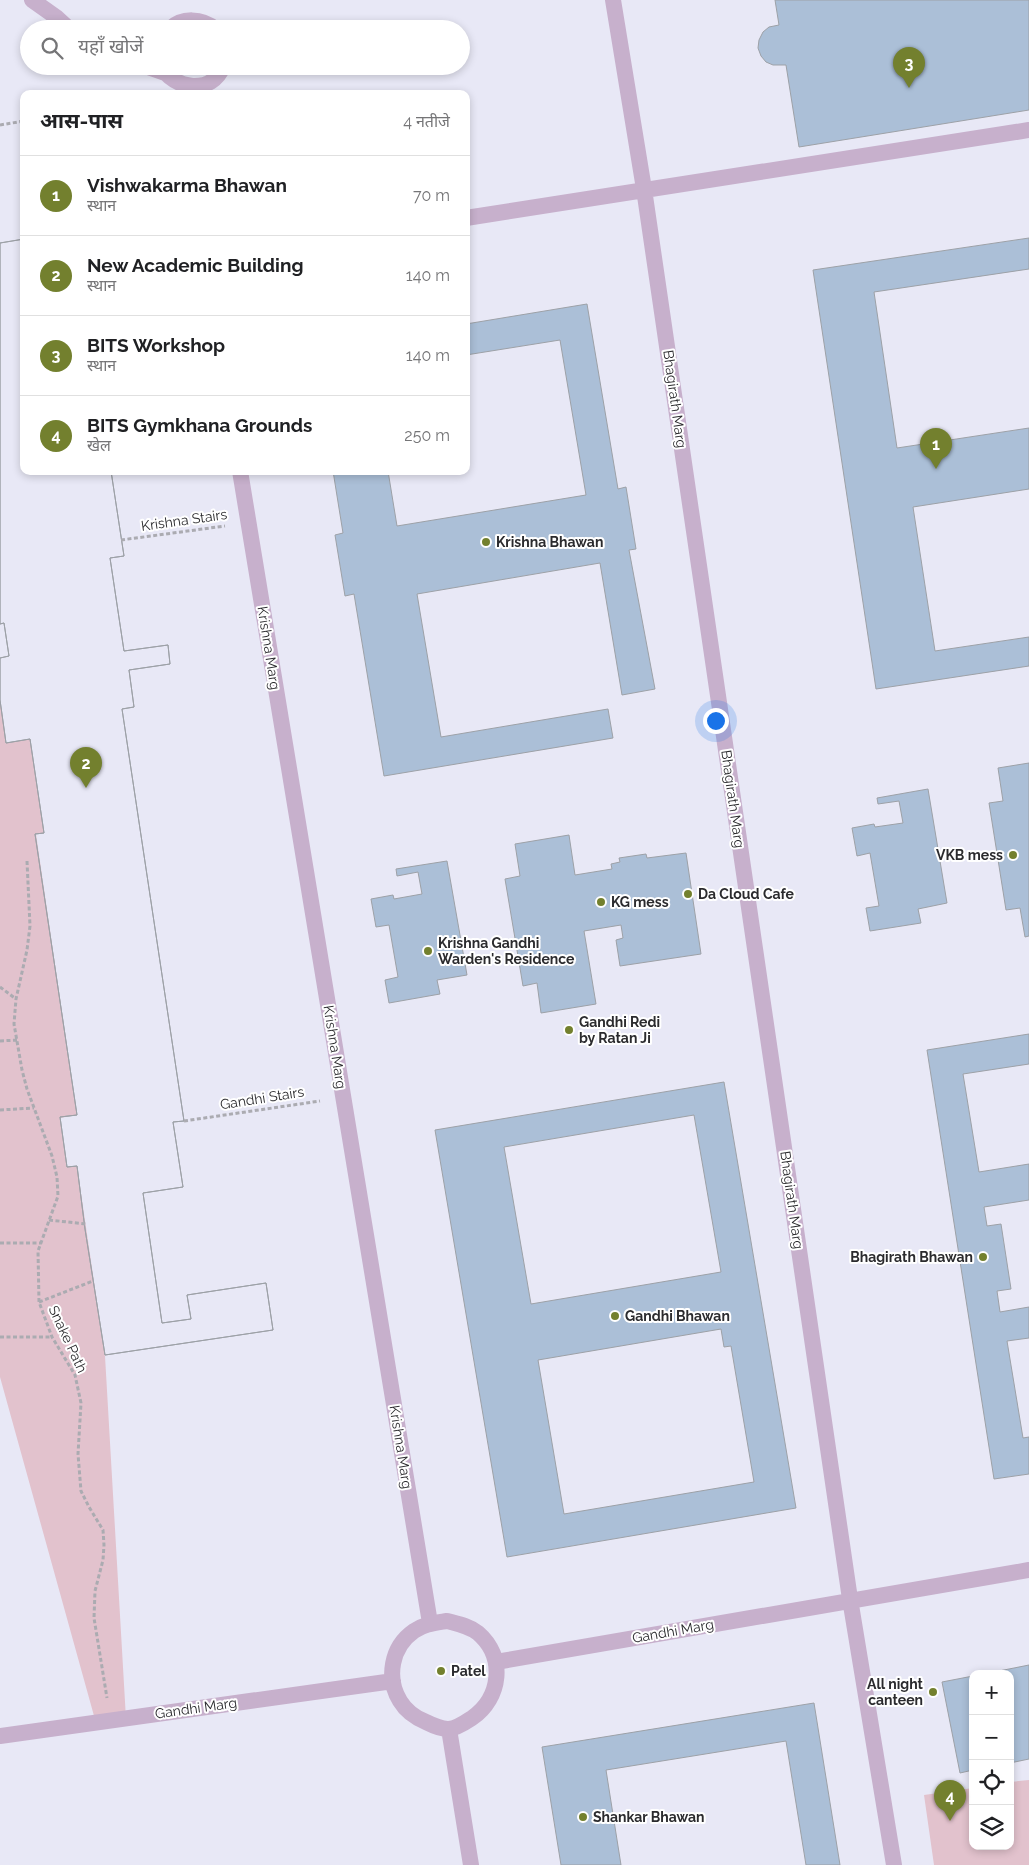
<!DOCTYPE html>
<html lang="hi">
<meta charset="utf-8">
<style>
:root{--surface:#fff;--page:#f6f6f6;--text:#202124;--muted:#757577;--line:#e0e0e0;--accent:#73802e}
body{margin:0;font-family:Raleway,"Noto Sans Devanagari",sans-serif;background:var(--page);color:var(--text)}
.controls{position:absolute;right:15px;bottom:15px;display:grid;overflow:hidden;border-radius:10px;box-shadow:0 2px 8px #0003}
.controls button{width:45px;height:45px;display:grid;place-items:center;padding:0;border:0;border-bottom:1px solid var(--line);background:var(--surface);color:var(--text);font:25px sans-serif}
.you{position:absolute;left:715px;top:720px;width:18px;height:18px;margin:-12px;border:4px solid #fff;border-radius:50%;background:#1a73e8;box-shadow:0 0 0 8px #1a73e833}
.badge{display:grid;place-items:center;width:32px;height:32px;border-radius:50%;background:var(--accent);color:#fff;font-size:16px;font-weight:700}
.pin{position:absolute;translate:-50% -41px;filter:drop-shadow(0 1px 2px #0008)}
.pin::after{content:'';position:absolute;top:26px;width:18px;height:15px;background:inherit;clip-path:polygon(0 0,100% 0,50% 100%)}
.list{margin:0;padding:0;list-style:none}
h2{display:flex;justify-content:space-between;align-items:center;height:65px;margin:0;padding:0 20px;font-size:21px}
h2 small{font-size:16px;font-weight:400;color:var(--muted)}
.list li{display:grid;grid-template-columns:32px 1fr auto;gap:15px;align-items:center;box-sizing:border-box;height:80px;padding:0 20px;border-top:1px solid var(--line)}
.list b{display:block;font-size:19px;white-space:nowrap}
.list p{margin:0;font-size:16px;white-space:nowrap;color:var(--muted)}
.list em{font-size:16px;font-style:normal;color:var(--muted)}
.icon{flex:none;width:28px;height:28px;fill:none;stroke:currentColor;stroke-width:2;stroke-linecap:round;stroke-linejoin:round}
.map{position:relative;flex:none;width:1029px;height:1865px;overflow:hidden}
.search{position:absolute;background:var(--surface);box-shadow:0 2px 8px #0003;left:20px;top:20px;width:450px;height:55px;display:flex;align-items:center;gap:12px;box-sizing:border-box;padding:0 18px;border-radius:28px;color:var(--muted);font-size:19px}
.panel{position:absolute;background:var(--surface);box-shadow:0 2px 8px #0003;left:20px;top:90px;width:450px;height:385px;border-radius:10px}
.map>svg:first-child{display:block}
.built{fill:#e8e8f6;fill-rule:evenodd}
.green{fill:#e2c2cd}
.building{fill:#abbfd7;stroke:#9da1a7;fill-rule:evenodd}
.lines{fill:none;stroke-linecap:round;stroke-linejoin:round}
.path{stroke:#ababb1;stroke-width:3;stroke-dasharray:4 2.5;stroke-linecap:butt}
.service{stroke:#c7b0cc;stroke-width:16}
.poi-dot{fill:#73802e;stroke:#fff;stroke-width:2}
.labels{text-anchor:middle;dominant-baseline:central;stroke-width:4;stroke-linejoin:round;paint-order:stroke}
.street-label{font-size:14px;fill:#2b2b2e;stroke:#fff}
.poi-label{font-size:14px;font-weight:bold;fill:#2b2b2e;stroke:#fff;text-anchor:start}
</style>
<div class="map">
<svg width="1029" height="1865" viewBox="0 0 1029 1865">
<rect width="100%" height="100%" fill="#f5f5fd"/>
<path class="built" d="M0,0H1029V1865H0ZM29,29H461V66H29ZM24,94H466V471H24ZM973,1674H1010V1846H973Z"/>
<path class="green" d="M0,700L6,743L30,739L44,833L36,834L77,1115L60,1118L67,1167L77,1166L105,1356L126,1719L96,1723L0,1377Z
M1029,1780V1865H934L924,1795L973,1788V1846H1010V1782Z"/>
<path class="building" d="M775,0H1029V110L799,147L786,65H773L766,62L761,56L758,48L759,40L763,32L769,27L779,25Z
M1029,238V269L874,292L897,448L1029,428V489L913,507L935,651L1029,637V666L876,689L813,270Z
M24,239V471H111L124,556L110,558L124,651L168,645L170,664L129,670L134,707L122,709L184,1121L173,1122L183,1187L143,1193L162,1323L191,1319L187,1295L266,1283L273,1330L105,1355L85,1229L77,1166L67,1167L60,1117L77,1115L35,834L44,833L30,739L6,743L0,700V658L9,656L4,623L0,624V243Z
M24,239V471H111L124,556L110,558L124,651L168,645L170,664L129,670L134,707L122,709L184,1121L173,1122L183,1187L143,1193L162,1323L191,1319L187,1295L266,1283L273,1330L105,1355L85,1229L77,1166L67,1167L60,1117L77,1115L35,834L44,833L30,739L6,743L0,700V658L9,656L4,623L0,624V243Z
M587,304L618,489L626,487L636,549L629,550L655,689L622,695L600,563L417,594L441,737L608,709L613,738L384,776L354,594L345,596L335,535L343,533L333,471H388L397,526L586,495L560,340L466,355V324Z
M1029,763V936L1025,937L1020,908L1006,910L989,803L1003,801L998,768Z
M928,789L947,903L918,909L921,923L870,931L866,908L879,906L870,853L857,856L852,828L874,824L875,827L903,823L899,801L878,804L877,798Z
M569,835L575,875L612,869L611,864L620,862L619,858L646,854L647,858L686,853L701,954L620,966L616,940L623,938L621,925L584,931L596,1004L541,1013L537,983L523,986L505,879L520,876L515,844Z
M447,861L467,975L437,980L440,994L389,1003L385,980L398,977L389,925L376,927L371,899L393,895L394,899L422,894L418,872L397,876L396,869Z
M1029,1034V1064L963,1074L979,1172L1029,1164V1200L984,1207L987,1226L1001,1224L1011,1289L997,1291L1000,1312L1029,1307V1338L1007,1341L1023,1438L1029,1437V1474L994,1479L927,1050Z
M724,1082L796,1508L507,1557L435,1130ZM694,1115L721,1272L531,1304L504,1147ZM721,1329L724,1347L731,1346L754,1482L564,1514L538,1360Z
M1029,1665V1759L1010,1763V1674H984Z
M973,1676V1770L960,1773L942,1682Z
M814,1703L840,1865H806L786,1741L606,1770L621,1865H561L542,1747Z"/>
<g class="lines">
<path class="path" d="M0,125L24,121
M121,540L225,526
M27,861L30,926L27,950L16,999L14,1024L22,1070L27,1089L52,1156L57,1177L58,1196L38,1251L39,1302L52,1337L75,1375L81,1403L78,1454L81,1491L89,1507L103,1530L104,1545L103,1560L95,1591L94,1618L107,1698
M0,987L16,999
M0,1041L17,1040
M0,1110L34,1108
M184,1121L320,1101
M49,1220L86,1224
M0,1243H41
M39,1302L93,1281
M0,1337H52"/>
<path class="service" d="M32,0L56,17L69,29
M613,0L644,189L850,1599L894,1865
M170,29C182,17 202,18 215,29
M145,66L165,73
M161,66C173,90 213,95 223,66
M466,218L1029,130
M240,471L430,1623
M447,1621C458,1624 469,1626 478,1633C506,1657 501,1698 472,1718C466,1722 456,1729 448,1729C442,1729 432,1725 426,1722C416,1718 406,1711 400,1701C386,1678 391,1647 414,1631C424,1624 435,1623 447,1621Z
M496,1662L1029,1570
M449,1729L471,1865
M0,1736L393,1681"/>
</g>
<g class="poi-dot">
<circle cx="486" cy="542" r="5"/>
<circle cx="1013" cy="855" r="5"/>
<circle cx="688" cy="894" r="5"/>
<circle cx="601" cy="902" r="5"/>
<circle cx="428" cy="951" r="5"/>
<circle cx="569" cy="1030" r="5"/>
<circle cx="983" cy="1257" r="5"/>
<circle cx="615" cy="1316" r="5"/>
<circle cx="441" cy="1671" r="5"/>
<circle cx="933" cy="1692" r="5"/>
<circle cx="583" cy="1817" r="5"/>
</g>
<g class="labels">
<g class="street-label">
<text transform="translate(675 399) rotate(82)">Bhagirath Marg</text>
<text transform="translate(184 520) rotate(-8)">Krishna Stairs</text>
<text transform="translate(269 648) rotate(81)">Krishna Marg</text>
<text transform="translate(733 799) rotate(82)">Bhagirath Marg</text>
<text transform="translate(335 1047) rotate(81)">Krishna Marg</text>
<text transform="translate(262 1098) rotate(-9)">Gandhi Stairs</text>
<text transform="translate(792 1200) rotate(82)">Bhagirath Marg</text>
<text transform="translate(68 1339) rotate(65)">Snake Path</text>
<text transform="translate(401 1447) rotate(81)">Krishna Marg</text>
<text transform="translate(673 1631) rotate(-10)">Gandhi Marg</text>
<text transform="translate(196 1708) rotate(-8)">Gandhi Marg</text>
</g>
<g class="poi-label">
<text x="496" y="542">Krishna Bhawan</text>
<text x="1003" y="855" text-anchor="end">VKB mess</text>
<text x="698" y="894">Da Cloud Cafe</text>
<text x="611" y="902">KG mess</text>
<text x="438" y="943">Krishna Gandhi<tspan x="438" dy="16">Warden's Residence</tspan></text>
<text x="579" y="1022">Gandhi Redi<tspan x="579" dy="16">by Ratan Ji</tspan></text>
<text x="973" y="1257" text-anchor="end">Bhagirath Bhawan</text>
<text x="625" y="1316">Gandhi Bhawan</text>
<text x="451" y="1671">Patel</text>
<text x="923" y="1684" text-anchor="end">All night<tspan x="923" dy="16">canteen</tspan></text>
<text x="593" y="1817">Shankar Bhawan</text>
</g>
</g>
</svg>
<div class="controls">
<button>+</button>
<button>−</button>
<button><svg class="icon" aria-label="locate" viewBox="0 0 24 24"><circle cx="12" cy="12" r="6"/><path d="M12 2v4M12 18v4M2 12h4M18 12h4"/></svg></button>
<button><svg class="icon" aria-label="layers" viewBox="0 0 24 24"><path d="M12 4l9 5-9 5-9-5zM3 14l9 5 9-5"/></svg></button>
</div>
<div class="you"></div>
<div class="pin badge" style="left:936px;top:469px">1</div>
<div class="pin badge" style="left:86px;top:788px">2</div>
<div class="pin badge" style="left:909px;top:88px">3</div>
<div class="pin badge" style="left:950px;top:1821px">4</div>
<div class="search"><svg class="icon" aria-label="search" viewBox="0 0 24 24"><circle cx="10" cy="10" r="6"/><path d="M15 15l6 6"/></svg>यहाँ खोजें</div>
<section class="panel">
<h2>आस-पास<small>4 नतीजे</small></h2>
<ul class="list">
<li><span class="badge">1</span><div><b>Vishwakarma Bhawan</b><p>स्थान</p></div><em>70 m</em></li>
<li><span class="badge">2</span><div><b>New Academic Building</b><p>स्थान</p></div><em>140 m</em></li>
<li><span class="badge">3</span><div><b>BITS Workshop</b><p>स्थान</p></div><em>140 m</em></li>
<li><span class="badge">4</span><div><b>BITS Gymkhana Grounds</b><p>खेल</p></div><em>250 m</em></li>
</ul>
</section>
</div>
